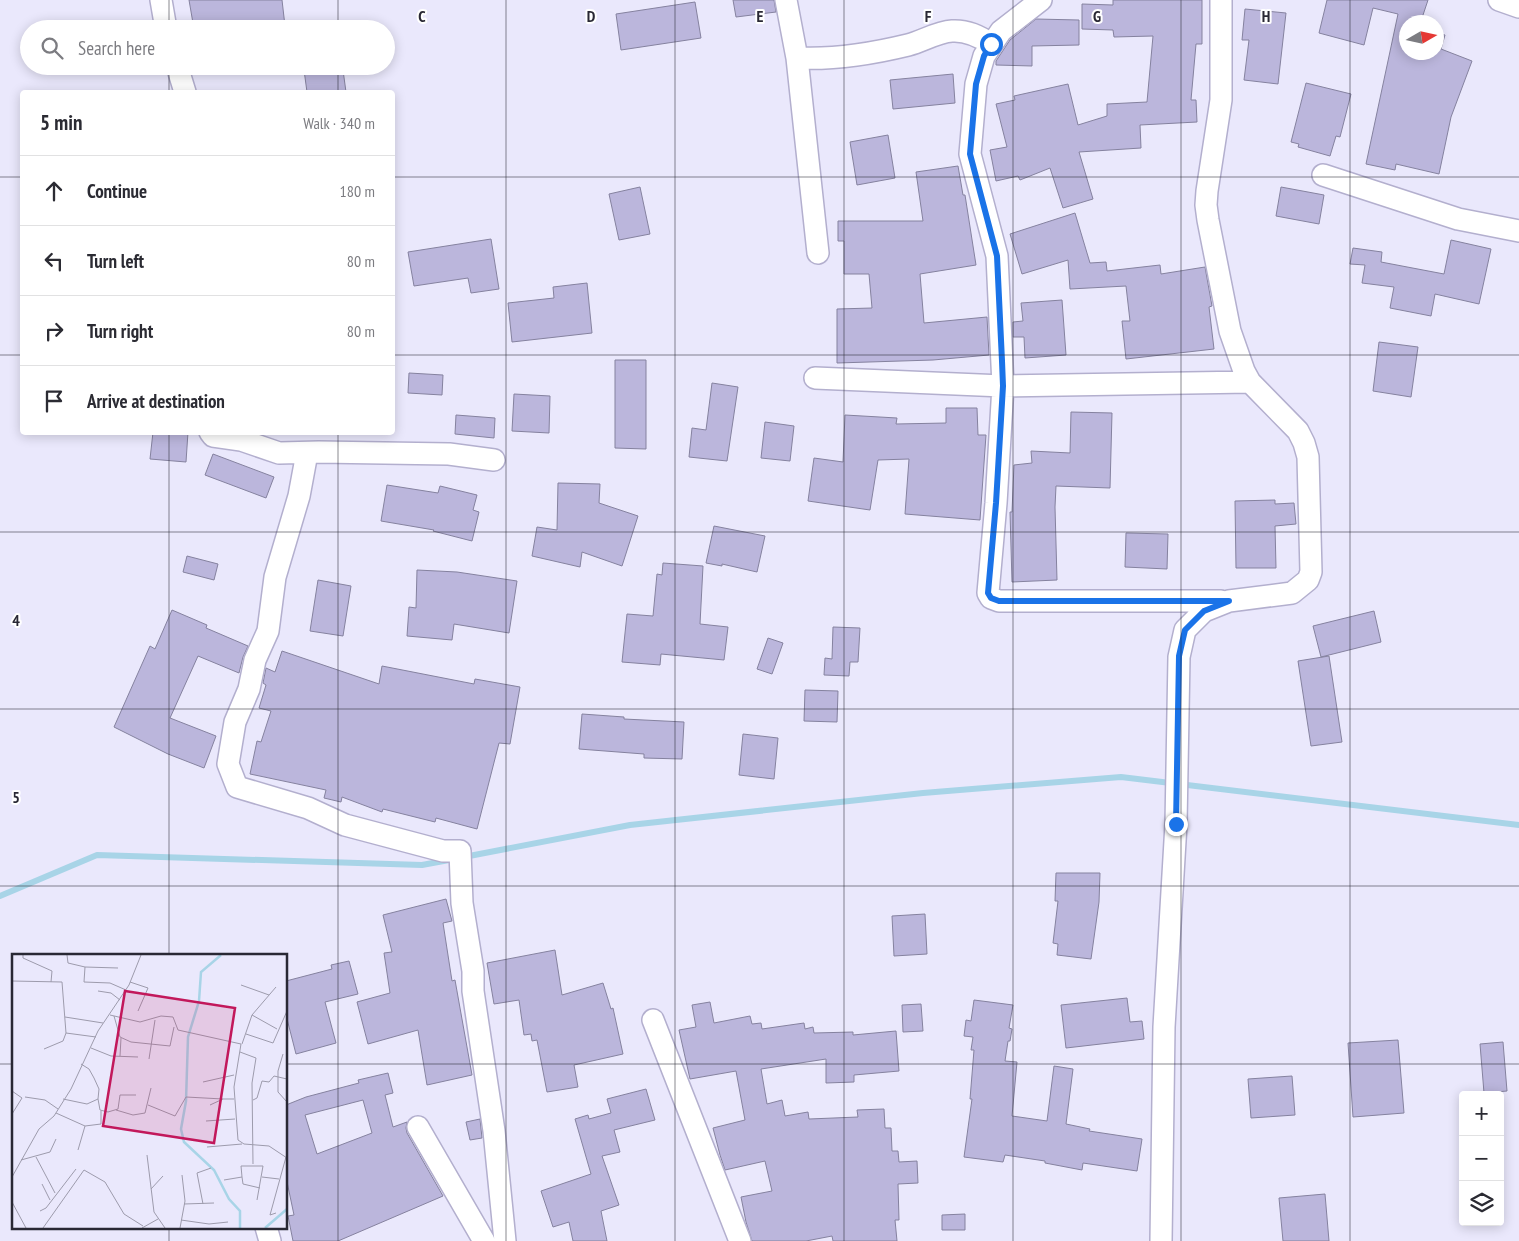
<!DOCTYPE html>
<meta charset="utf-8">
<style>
:root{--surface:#fff;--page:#f7f7f7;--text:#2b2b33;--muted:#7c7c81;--line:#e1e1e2}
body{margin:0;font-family:"PT Sans Narrow",sans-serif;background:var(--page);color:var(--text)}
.controls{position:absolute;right:15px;bottom:15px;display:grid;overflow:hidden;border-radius:5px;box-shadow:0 2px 12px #0003}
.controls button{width:45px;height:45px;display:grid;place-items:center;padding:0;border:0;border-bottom:1px solid var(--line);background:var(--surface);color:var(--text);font:25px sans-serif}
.compass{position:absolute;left:1399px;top:15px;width:45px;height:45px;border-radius:50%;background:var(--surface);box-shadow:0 2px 12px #0003;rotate:81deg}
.stop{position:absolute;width:15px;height:15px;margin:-11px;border:4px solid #1a73e8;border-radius:50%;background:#fff}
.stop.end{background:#1a73e8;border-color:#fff;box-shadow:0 1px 5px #0008}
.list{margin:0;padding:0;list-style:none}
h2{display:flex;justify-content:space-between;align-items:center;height:65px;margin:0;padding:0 20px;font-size:21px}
h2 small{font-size:16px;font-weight:400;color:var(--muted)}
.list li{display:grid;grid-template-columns:32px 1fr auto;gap:15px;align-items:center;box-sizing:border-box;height:70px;padding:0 20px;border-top:1px solid var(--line)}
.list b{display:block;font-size:19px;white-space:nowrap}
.list em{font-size:16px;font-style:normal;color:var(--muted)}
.icon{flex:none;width:28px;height:28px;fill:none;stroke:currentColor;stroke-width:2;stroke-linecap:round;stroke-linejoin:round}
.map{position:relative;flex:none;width:1519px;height:1241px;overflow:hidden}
.search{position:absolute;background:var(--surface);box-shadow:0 2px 12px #0003;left:20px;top:20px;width:375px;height:55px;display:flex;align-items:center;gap:12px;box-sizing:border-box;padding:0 18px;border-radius:28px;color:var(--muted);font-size:19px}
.panel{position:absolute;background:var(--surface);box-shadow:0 2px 12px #0003;left:20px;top:90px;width:375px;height:345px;border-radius:5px}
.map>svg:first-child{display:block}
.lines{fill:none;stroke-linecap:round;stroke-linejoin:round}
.stream{stroke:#a8d4e7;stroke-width:6}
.building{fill:#bbb6dc;stroke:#85829f;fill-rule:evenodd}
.minor-casing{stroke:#b3afce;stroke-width:24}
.minor{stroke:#fff;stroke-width:21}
.route{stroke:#1a73e8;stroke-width:6}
.grid{fill:none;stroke:#292834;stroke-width:1;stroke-opacity:0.55}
.inset-river{fill:none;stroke:#a8d4e7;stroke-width:2.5}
.inset-road{fill:none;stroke:#9d9bac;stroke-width:1}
.view{fill:#c2185b;fill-opacity:0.15;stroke:#c2185b;stroke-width:2.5}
.inset-edge{fill:none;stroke:#292834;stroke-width:2.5}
.grid-label{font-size:16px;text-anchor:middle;font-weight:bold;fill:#292834;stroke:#fff;stroke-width:4;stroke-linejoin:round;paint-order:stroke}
</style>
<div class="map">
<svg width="1519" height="1241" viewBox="0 0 1519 1241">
<rect width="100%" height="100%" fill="#eae8fc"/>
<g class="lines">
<path class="stream" d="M464,857L630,825L923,793L1121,777L1519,825
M0,896L97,855L422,865L449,860"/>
</g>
<path class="building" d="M189,0H282L285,26L253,29H194Z
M733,0H774L776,12L736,17Z
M1113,0H1202V44H1196L1191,100H1196L1197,122L1140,125L1141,148L1079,152L1093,199L1063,208L1050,168L1020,180L1018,176L996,181L990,150L1007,147L996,104L1015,100L1014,96L1068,84L1078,125L1107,116V104L1147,102L1153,36L1114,37L1113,30L1082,29V4L1113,5Z
M1327,0H1428L1422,18H1424L1423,22H1406V52H1436V33L1445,35L1441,49L1472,61L1451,117L1439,174L1396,164L1395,170L1366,164L1398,14L1373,8L1364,45L1319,33Z
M695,2L701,38L621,50L616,14Z
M1245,9L1286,13L1278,84L1244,80L1249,40H1242Z
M1036,19L1079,20V45L1032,46V66L996,65V61L1010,40Z
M333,67V71L343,70L346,92H307L304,70Z
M953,74L955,103L893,109L890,80Z
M1306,83L1351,94L1340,137L1336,136L1330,156L1298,147L1299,144L1291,142Z
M888,135L895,178L857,185L850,142Z
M958,166L963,195H965L976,265L920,274L924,323L987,317L989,355L933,360L837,363V309L872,308L869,274H844V241H838V221H923L916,172Z
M640,187L650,234L619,240L609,194Z
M1281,187L1324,195L1319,224L1276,216Z
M1075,213L1090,263L1106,262L1107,271L1160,265L1161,274L1205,267L1212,306L1209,307L1214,349L1126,359L1122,321H1130L1126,286L1070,289L1068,260L1022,274L1010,234Z
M491,239L499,289L471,293L468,278L414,286L408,252Z
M1451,240L1491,249L1479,304L1435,294L1431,316L1390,308L1394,287L1362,283L1365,265L1350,264L1353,248L1382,252L1381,262L1444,274Z
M587,283L592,333L512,342L508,303L554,298L553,287Z
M1062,300L1066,355L1025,358L1024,337H1013V322L1023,321L1021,303Z
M1379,342L1418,347L1411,397L1373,391Z
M615,360H646V449L615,448Z
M409,373L443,375L442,395L408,393Z
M712,383L738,387L727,461L689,457L692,428L706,430Z
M514,394L550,396L549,433L512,431Z
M946,408H977L978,435H986L980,520L905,514L909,459L878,460L870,510L808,501L814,458L843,462L845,415L897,418L896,424L946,423Z
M1071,412L1112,413L1110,488L1056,486L1055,507L1057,580L1012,582L1010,512H1012L1014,465L1032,463L1031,451L1070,453Z
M456,415L495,418L494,438L455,434Z
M765,422L794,426L790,461L761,458Z
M153,432H188L186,462L150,459Z
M213,454L274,477L266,498L205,475Z
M558,483L600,484L599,503L638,516L622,566L582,552L580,567L532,556L537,527L557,530Z
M387,485L438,493L440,486L477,495L473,510L479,512L472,541L433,531L434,530L381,521Z
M1275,500V504L1294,503L1296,524L1275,526L1276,568H1236L1235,501Z
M714,526L765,536L757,572L722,564V566L706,563Z
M1126,533L1168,534L1167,569L1125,567Z
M187,556L218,564L214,580L183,572Z
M663,563L703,566L700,624L728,627L724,660L661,654L660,665L622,662L627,614L653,616L657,574L662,575Z
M417,570L457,572L517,581L509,633L454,624L452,640L407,636L409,607L416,608Z
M318,580L351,586L343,636L310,631Z
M172,610L207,625L206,628L248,646L243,657L239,673L198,656L170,718L216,736L204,768L168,754L114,727L150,646L155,649Z
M1374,611L1381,642L1321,657L1313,626Z
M833,627L860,628L858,662H850L849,676L824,675L825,658L832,659Z
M768,638L783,643L772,674L757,669Z
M282,651L379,684L382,666L474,684L475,679L520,687L510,744L499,743L477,829L436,818L435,822L383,809L382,812L342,797L341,802L324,798L326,790L250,774L257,741L261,742L271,711L259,708L266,685L263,683L266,668L275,672Z
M1329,656L1342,742L1311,746L1298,661Z
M805,690L838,691L837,722L804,721Z
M582,714L624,717V719L684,722L682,759L644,758V754L579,749Z
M743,734L778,738L774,779L739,775Z
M1056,873H1100L1099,902L1091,959L1057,955L1058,944L1053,943L1058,901H1055Z
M446,899L452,921L443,923L452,981L455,980L472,1075L427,1085L418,1030L368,1044L357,1002L390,993L384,953L392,952L383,915Z
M925,914L927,954L894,956L892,916Z
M555,950L562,995L603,983L611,1009L613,1008L623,1054L574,1065L578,1087L547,1092L537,1040L532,1041L531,1034L524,1035L519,1000L494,1004L487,963Z
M349,961L358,994L325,1002L336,1043L296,1054L286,1015V981L332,969L331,965Z
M1127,998L1130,1022L1142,1021L1144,1039L1066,1048L1061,1005Z
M974,1000L1013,1005L1009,1028L1012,1029L1010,1041H1008L1005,1061L1017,1062L1012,1116L1047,1121L1054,1066L1073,1069L1066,1124L1090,1129L1089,1131L1142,1139L1137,1171L1083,1163L1082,1170L1045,1163V1161L1005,1155L1003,1162L964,1157L972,1099H970L974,1050H971L973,1037L964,1036L966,1020L971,1021Z
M710,1002L714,1023L750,1016L752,1024L761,1023L762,1029L804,1023L805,1029L813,1027L814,1033L853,1032V1035L896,1031L899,1071L854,1075V1082L826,1083V1059L761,1069L767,1104L782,1100L785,1116L808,1112L809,1119L858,1117L857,1110L884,1109L885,1128H891L892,1151H898L899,1162L917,1161L918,1183L898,1184L899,1220H895L897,1241H833L832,1236L806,1241H752L746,1222L741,1197L772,1191L765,1161L725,1170L720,1155L713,1128L745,1120L736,1071L690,1079L679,1030L696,1027L692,1005Z
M921,1004L923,1031L903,1032L902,1005Z
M1398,1040L1404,1113L1353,1117L1348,1043Z
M1503,1042L1507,1091L1484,1093L1480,1044Z
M388,1073L393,1093L385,1095L393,1127L407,1122L406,1128L407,1133L443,1196L338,1241H293L288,1216L294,1215L286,1177V1105L306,1097L359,1083L358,1080ZM363,1100L372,1133L317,1154L305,1115Z
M1292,1076L1295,1115L1251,1118L1248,1079Z
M646,1089L655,1120L614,1130L620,1152L602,1156L619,1205L601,1211L607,1241H573L569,1222L553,1227L541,1191L591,1174L575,1119L588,1115L589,1119L611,1113L607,1099Z
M480,1119L482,1138L470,1140L466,1122Z
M1325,1194L1329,1241H1283L1279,1198Z
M965,1214V1230H942V1215Z"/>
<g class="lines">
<g class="minor-casing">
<path id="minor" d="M161,0L166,29
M786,0L797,58L818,253
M1041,0L1001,31L984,56L976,84L970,154L997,256L1003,386L996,503L988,593L991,598L999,601H1221
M1499,0L1519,7
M797,58C835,60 871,54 908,45C923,41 937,32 952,31C967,30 979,36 991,44
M177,66L185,92
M1323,175L1458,219L1519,231
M815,378L1003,386L1250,382
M210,432L213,436L241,440L279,453L319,452L449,454L494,460
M307,453L299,496L275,577L268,631L255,660L249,689L235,722L228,764L237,787L308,808L345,825L443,851H460L462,903L473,971V991L494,1131L505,1241
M653,1020L740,1241
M418,1127L484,1241
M266,1227L270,1241
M1161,1241L1164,1027L1176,824L1179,657L1185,630L1204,611L1229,601L1292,593L1308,580L1311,572L1308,457L1304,443L1298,431L1250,382L1244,371L1230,331L1208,220L1206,205L1207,191L1221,100V0"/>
</g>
<use href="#minor" class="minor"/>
</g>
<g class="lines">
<path class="route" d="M991,44L984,56L976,84L970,154L997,256L1002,361L1003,386L996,503L988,593L991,598L999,601H1229L1204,611L1185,630L1179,656L1176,824"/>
</g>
<path class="grid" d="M169,0V29M338,0V29M506,0V1241M675,0V1241M844,0V1241M1013,0V1241M1181,0V1241M1350,0V1241M169,66V92M338,66V92M0,177H22M392,177H1519M0,355H22M392,355H1519M169,432V955M338,432V1241M0,532H1519M0,709H1519M0,886H1519M0,1064H14M286,1064H1519M169,1227V1241"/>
<g transform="translate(12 954)">
<rect width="275" height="275" fill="#eae8fc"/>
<path class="inset-river" d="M209,1L189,18L187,47L176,83L174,147L169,175L172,188L202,216L217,245L228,257V274M253,274L275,255"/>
<path class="inset-road" d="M11,1V4L40,17L39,28M55,1L56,9L73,13M106,14L73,13L72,28L98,29L114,36M0,27L50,28L54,79M118,28L136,34L126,57M229,31L257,41M86,37L99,39L108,46M98,61L128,68L149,62L161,63L166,76L229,90L222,133L226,186L232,190L257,192L275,204M240,61L265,75M102,62L108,83L119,88L158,92L162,73M53,63L91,69M234,80L261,89L275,57M230,90L240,61L264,33M79,94L99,102L126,103M32,95L51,87L54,79L84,83M228,98L244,104L240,129L241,210M271,100L266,117V138L275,148M108,102L109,84M137,105L143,66M191,128L222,121M0,137L10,144L0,160M13,143L33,146L46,155M51,145L75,150L86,145L87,135L82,124L77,115L69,110M86,145L88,156L96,158L106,155L108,141H124M241,146L245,144L250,127L257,128L262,122L275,125M136,151L163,162L174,143L211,145M198,151L211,145H222M104,156L121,161L133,159L139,134M44,159L73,172L66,196M194,167L223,165M73,172L89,170V157M195,193L230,190M135,201L142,258L153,274M24,203L43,239M9,206L38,198L44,185M0,223L27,175L42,162L59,135L86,77L117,31L129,1M230,223L231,230L248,234M250,223L267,225M212,226L230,223L229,212H251L245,246M30,230L38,246M139,235L151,222M0,248L14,274M172,250L202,249M191,250L185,219L199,214M28,257L34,254L64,215M264,259L258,261L274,203M169,266L197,270L216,268M31,274L72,216L93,228L112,260L131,272M130,274L146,265M168,274L173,247L170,221"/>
<path class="view" d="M113,37L223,54L202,189L91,172Z"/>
<rect width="275" height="275" class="inset-edge"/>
</g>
<g class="grid-label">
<text x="422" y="22">C</text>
<text x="591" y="22">D</text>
<text x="760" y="22">E</text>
<text x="928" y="22">F</text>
<text x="1097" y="22">G</text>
<text x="1266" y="22">H</text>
<text x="16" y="626">4</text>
<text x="16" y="803">5</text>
</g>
</svg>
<div class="controls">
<button>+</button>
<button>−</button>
<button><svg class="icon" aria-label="layers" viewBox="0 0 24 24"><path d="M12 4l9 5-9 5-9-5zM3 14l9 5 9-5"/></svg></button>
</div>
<svg class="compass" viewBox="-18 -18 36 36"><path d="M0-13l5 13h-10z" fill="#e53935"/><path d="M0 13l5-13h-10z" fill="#7c7c81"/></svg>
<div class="stop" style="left:991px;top:44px"></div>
<div class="stop end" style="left:1176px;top:824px"></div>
<div class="search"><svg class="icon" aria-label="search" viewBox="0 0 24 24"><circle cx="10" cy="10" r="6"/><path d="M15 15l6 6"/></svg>Search here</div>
<section class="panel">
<h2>5 min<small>Walk · 340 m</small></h2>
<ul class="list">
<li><svg class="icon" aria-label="ahead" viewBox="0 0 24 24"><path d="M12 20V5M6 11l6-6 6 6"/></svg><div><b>Continue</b></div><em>180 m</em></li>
<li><svg class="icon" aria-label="left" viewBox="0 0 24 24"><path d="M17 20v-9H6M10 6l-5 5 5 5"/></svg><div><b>Turn left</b></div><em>80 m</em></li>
<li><svg class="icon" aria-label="right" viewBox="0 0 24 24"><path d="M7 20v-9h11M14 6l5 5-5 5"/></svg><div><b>Turn right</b></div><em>80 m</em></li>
<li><svg class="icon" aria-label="arrive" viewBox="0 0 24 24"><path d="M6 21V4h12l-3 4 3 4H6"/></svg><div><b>Arrive at destination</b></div></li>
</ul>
</section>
</div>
